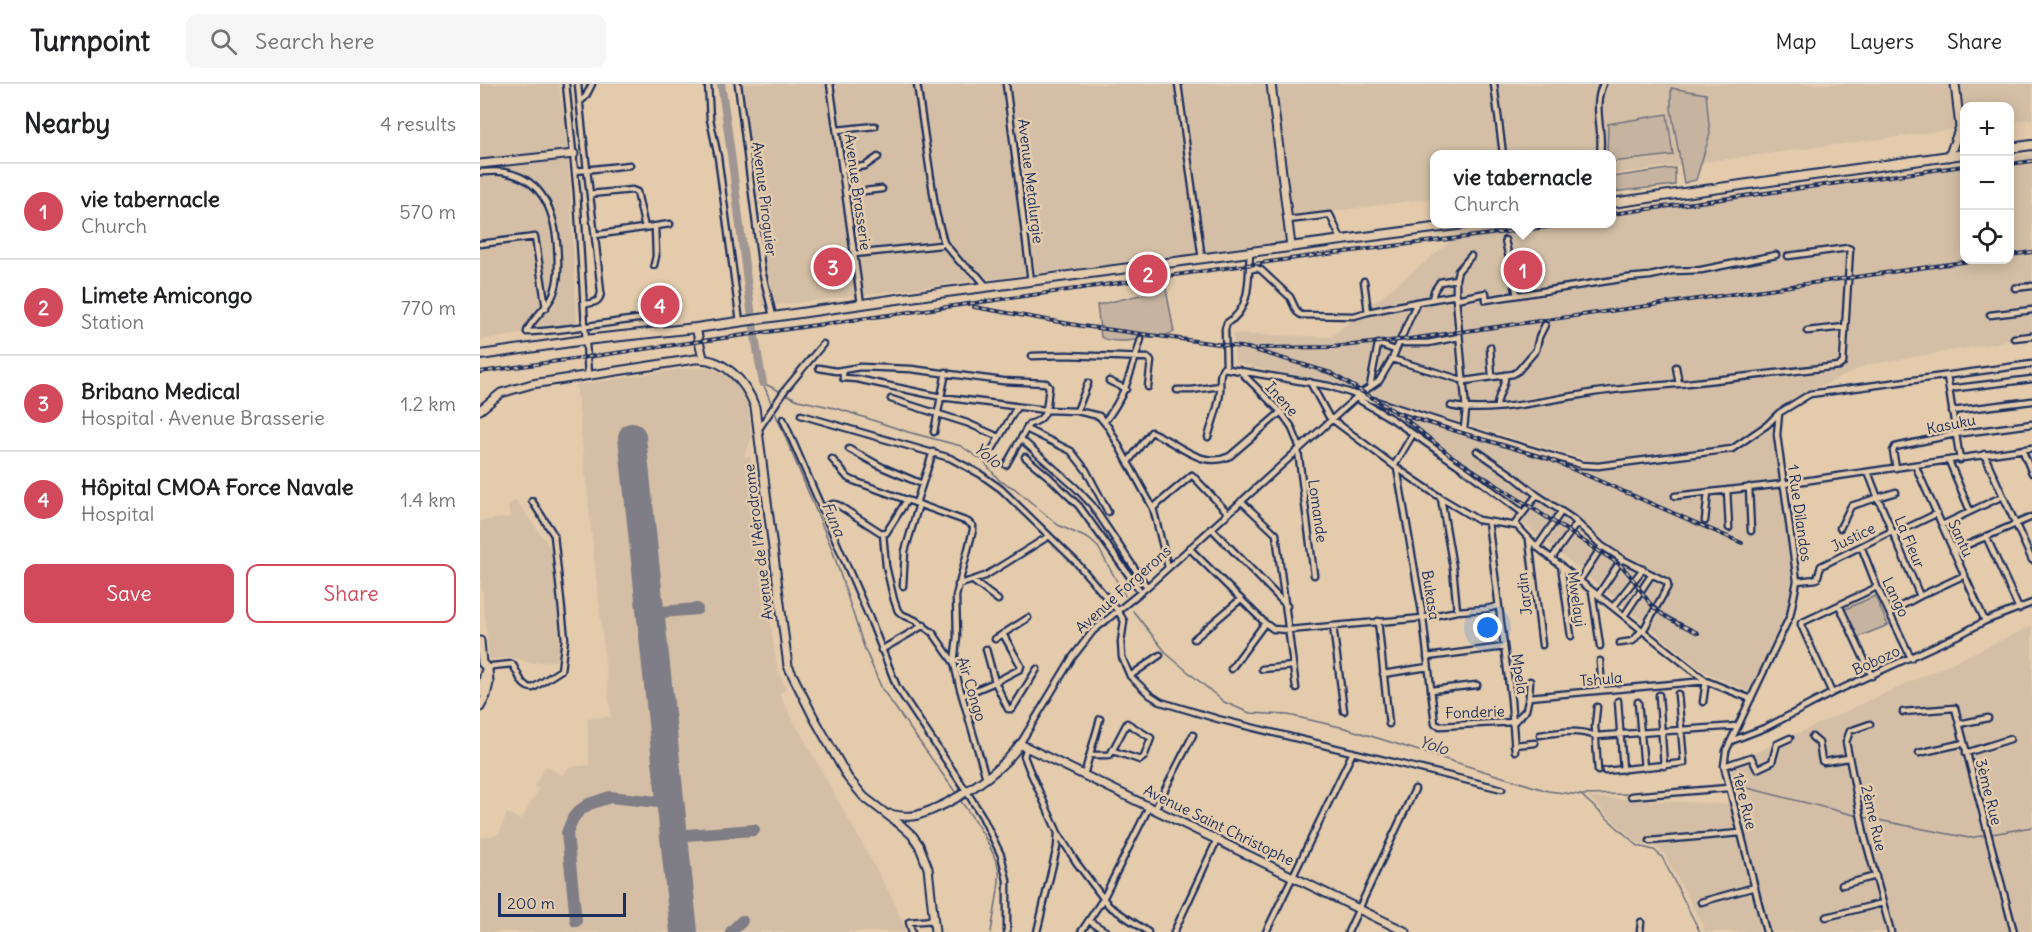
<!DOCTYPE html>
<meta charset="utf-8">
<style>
:root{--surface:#fff;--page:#f6f6f6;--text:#202124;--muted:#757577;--line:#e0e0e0;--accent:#d1495b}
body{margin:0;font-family:Delius,sans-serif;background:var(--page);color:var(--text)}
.controls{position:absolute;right:18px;top:18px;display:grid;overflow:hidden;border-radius:12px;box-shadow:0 3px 15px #0003}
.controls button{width:54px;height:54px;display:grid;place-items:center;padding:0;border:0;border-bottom:2px solid var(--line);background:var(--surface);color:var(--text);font:30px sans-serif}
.scale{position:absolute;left:18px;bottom:15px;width:128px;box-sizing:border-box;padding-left:6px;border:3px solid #1b2f5e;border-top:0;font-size:16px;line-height:21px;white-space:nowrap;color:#1b2f5e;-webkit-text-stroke:4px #e3cbac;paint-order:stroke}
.you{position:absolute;left:1008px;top:544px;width:21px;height:21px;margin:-15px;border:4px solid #fff;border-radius:50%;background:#1a73e8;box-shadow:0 0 0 9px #1a73e833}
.badge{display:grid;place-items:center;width:39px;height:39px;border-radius:50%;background:var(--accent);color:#fff;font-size:20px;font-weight:700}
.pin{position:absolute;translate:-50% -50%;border:3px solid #fff;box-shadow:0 2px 6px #0006}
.popup{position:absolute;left:950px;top:66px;width:186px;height:78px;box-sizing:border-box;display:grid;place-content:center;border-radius:12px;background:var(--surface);filter:drop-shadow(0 2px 4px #0005);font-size:20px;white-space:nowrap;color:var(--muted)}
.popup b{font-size:22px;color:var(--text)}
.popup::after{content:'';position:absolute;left:50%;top:100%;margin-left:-12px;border:12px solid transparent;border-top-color:var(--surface)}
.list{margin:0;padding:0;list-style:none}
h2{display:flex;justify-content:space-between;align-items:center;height:78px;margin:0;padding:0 24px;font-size:26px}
h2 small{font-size:20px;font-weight:400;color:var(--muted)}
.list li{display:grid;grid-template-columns:39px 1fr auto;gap:18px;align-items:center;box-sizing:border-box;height:96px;padding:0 24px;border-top:2px solid var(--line)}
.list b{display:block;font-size:22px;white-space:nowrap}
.list p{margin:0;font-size:20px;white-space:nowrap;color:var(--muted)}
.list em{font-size:20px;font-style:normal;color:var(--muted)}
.actions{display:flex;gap:12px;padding:18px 24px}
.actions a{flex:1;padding:14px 0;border:2px solid var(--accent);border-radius:12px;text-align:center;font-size:21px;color:var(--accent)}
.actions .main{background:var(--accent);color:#fff}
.icon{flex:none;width:33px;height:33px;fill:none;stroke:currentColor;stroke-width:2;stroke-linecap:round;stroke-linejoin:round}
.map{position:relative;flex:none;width:1552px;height:848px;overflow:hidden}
header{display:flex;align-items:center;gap:36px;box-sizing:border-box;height:84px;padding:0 30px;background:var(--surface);border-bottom:2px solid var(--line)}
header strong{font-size:28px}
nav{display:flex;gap:33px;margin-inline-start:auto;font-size:21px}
.search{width:420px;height:54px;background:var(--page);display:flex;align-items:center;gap:15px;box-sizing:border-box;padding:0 21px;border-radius:12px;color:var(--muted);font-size:22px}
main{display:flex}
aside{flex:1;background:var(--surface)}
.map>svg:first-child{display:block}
.built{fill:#d4bfa6}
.green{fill:#c6b4a0;stroke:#70727f;stroke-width:1.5}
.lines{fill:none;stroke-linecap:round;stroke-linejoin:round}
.stream{stroke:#6a6c7d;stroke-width:1.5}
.river{stroke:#9f9592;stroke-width:8}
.taxiway{stroke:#7f7d85;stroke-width:12}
.runway{stroke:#7f7d85;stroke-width:28}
.street-casing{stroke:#1b2f5e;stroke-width:9}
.secondary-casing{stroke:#1b2f5e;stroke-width:11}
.primary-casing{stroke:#1b2f5e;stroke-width:12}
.street{stroke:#e3cbac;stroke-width:4.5}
.secondary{stroke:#e3cbac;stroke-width:7}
.primary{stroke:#e3cbac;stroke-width:8}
.rail-casing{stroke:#1b2f5e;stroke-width:4}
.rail{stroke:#e3cbac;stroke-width:1.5;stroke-dasharray:4.5;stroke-linecap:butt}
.labels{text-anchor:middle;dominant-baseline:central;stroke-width:5;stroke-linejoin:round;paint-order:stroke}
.street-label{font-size:15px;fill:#1b2f5e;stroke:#e3cbac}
.water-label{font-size:16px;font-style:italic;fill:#2f3e66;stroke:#e3cbac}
</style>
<header>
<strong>Turnpoint</strong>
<div class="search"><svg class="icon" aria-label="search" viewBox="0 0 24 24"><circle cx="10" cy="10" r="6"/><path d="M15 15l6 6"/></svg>Search here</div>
<nav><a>Map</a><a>Layers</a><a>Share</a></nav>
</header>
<main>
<aside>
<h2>Nearby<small>4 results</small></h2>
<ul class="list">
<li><span class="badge">1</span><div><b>vie tabernacle</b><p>Church</p></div><em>570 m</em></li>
<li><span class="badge">2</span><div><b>Limete Amicongo</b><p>Station</p></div><em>770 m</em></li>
<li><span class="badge">3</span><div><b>Bribano Medical</b><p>Hospital · Avenue Brasserie</p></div><em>1.2 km</em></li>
<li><span class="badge">4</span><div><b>Hôpital CMOA Force Navale</b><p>Hospital</p></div><em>1.4 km</em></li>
</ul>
<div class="actions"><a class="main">Save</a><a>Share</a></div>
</aside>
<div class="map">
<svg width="1552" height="848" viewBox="0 0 1552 848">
<rect width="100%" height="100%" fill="#e3cbac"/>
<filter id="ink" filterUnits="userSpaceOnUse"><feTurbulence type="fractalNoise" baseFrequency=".0167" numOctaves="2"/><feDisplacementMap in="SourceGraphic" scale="12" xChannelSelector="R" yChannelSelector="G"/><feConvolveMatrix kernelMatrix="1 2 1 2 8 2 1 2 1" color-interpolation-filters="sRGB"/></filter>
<g filter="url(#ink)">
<path class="built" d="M0,0H79L88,71L97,242L0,256Z
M255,0H1552V35L1530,38V22H1484V44L1132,90V70H954V114L808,133L811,158L282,223Z
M1552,70V253L1387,281L1329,308L1253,362L1118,379L867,305L755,278L753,250L851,253L985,146L1037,140H1132V127L1484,79V176H1530V73Z
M232,284L249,292L259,303L268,321L272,353L264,373H271L293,558L298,585L306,606L299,610L411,812L427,848H0V754L19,750L27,729L41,736L59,705L54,702L66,682L82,691L89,683L109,681L107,634L131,633L96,301L202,285Z
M902,323L1122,386L1255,367L1298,341L1315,501L1310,530L1274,610L1223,587Z
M36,416L72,466L82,576L51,579L35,574L9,575L0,484V437L30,433L28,422Z
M1552,542V848H1224L1223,841L1184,770L1176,763L1158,759L1108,713L1260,721L1251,680Z"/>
<path class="green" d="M1191,4L1226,10L1230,50L1216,96L1204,99L1191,25Z
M1187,30L1193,71L1132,78V70H1127L1128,40Z
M1195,84V101L1132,108V93Z
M686,205L694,248L690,250C674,253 634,262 621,253L617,221Z
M1395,512L1408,541L1376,554L1363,526Z"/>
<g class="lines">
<path class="stream" d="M283,299L292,321
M283,299L318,316L359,325L428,348L481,362L503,377L520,397L534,404L578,441L609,455L618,463L645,512
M294,326L352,465L384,563L402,605L476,709
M653,527L688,571L744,618L770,629L808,631L865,644L1068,707L1101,711L1158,762L1174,766L1182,773L1220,848
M1252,700L1378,732
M1216,704L1247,701
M1102,711L1151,710
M480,716C493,733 515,766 519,787C521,798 513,834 511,848
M1383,733L1489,754L1552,743"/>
<path class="river" d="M241,0C257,99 264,200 283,299"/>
<path class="taxiway" d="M170,529L217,525
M193,752L274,746
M96,837L87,749L93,734L99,727L109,720L130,713L178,718H189
M251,848L262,837"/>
<path class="runway" d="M152,353L204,848"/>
<g class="street-casing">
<path id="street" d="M86,0L97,108L108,292
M98,0C104,70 114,138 121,208C120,219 113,219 104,220
M228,0L230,35L238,73L260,238
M258,0L282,187L293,232
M350,0L381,220
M526,0L551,197
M698,0L722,175
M1014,0L1023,70
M100,18L106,12L112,0
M357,46L395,42
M1120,70C1124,47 1112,23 1123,0
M363,85L385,82L398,73
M95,87L150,81
M0,88C8,88 16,87 23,88C62,94 74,126 77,160C78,177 80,195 73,211C68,223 48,239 47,248C88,247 127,238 167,234
M366,109L402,105
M110,110L152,106L157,108L165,144
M808,136L850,131L861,155
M115,151L190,140
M1025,156L1037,211
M464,159L480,178L497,191L507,203
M0,160L55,153L66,224
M374,170L461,161L464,159L456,129L437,0
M174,181L176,172L175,143
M769,186L776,184L781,186L810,213L817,228L821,231L874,232L888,228
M884,197L888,228L937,218
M1535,204L1552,202
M952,215L954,207L960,198L976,195
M976,215L1006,209V216L1147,194L1170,192L1192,187L1221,186L1296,171
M1510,231L1552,226
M1327,247L1365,243
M1534,254L1552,252
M920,259H948L979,253
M1010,263L1012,293
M552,272L586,271L668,274L671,277L668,303
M912,275L937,218L977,211
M339,284L356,287L380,283L431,285L523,297L566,299L569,303C566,321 570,335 549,340L526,381
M746,284L745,245L747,239C772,225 768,193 770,168
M363,286V294L377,295L461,313L566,326L597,327L619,332L629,344L673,424L688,483
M759,286L801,328L811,342L820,364
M1467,292L1480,376
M629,297L646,305
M830,298L849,333L917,384L961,414L998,436L1037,442L1057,463L1226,597L1271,615
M1199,300L1359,282L1363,279L1370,165L1368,164L1308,172
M890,302L898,260L915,266
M1469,305L1552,295
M697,306H712L740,302
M876,314L912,335L985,386L1043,429
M411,315L487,339L519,353
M971,322C1007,330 1062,317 1100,311C1131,305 1165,303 1197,300H1199L1196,283
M1017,323C1017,310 1026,303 1025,291
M597,327L608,299
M1472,327L1552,317
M321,331L470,374L500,390L521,405L596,478L638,527L644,537L641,558L642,573L650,592L670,611L681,618L738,635L1022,705
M303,335L390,535L417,603L487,708L502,732L521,771L527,796V848
M625,337C645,313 652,285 661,255
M546,345L591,367L606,386L628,428
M984,345L986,326L976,215V195L978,187L991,172
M278,346L305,306L343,260
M454,348L466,288
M728,353C732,339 739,323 740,308C741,300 738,292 743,284L849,302L1014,355L1102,381L1118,382L1252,365L1287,341L1299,329L1330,310L1552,280
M541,355L596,404L612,421L667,503
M513,364L537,323
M369,365L402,383L442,400
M1542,365L1552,389
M818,366L834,491
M997,367L1032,391L1057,411L1093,435L1122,462L1142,475L1187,498L1188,502L1163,547
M1504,370L1552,476
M545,373L569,393L599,422L661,508
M352,375L368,394L374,397L488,438L493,442V446L476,512L477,553L474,579
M1469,377L1490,427
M648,378L671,348C697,358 721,386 750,372L801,328
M1435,381L1505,537
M914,382L933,350
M917,384L943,534L955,640L960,642L1034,638
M1416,384L1413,367L1415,363L1475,350L1552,340
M1388,388L1398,414L1440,512
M1269,403L1271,447
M1247,406L1249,444
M1195,412L1303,400L1552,364
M961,414L973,484L977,527
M761,417L796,450L816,604
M436,419L453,368
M342,424L353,420L358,421L403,450L406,449L427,416
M673,424L712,391L748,429
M1225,437L1228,408
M1008,438L1031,616L1035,667
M1034,441L1057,411
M1462,441L1523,412
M731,444L807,522
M1360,444L1371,422L1416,408
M403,450L406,482L414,516L418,527L423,531L435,536L453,549L474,579L479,601L506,694
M1414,450L1456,430
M1506,452L1539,525
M1049,456L1062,561
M1381,462L1397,503L1431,574
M1057,463L1081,428
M709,464L785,539L793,545L809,546L943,534L977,527L1006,525L1018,522
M1473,467L1552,433
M1072,474L1097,439
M1081,481L1091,552
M1100,496L1122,462
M493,497L518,516
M1317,497L1337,495L1341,482L1412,447
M478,501L505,492L569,452
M423,502L425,467L439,420
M1112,507L1120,562
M1118,511L1142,475
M1359,521L1392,592
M1133,523L1163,485
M1410,528L1440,512L1485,491
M1144,532L1172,490
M898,537L909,640
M853,542L864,627
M515,555L548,534
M714,555L761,515
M1140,559L1153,557L1162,546
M506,565L515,598L528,625H532L557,585
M401,566L444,541
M947,573L1024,563
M1120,577L1122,606
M8,585L12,582L32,580C39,588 40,604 53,604L81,586L85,555L74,451L52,417
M751,585L785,539
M782,585L813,582
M903,590L948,583
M650,592L680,571
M951,606L997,601
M1352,609L1321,541V539L1397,503
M1179,611L1184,682
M482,612L515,598L540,585L541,582L523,550
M1049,613L1050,597
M1138,617L1143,686
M1158,618L1164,684
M1117,623L1115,642L1118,687
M1423,628L1475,624L1534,848
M1034,638L1046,626L1049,613L1226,597L1223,618
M1390,640L1370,647L1366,658L1385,754L1411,848
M1479,640L1508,634
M1060,651C1079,648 1097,645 1116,652L1258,642
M1332,653L1339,659L1342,677L1344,678L1368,674
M1251,657L1287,643L1352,609L1481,550L1505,537L1552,519
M540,660L592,574L613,547L667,503L880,310L899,297L912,275L985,297L1033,290L1038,287L1056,266L1059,253L1065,241
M1034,661L1055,659
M547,663L544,672L549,685L578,749L596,778L629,822L668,848
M1439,669L1484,659
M1486,669L1530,655
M610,671H630L647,639L671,654L664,673L660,676L633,667
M1244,682L1271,673L1277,685L1292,678L1297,660L1310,654
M1125,687L1204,679L1198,610
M604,691L620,635
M1151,712L1248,704
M675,725L713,651
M1170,757L1260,749
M1362,801L1396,792
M1221,818L1275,803
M1346,833L1403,819
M609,837L627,848
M432,848L429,838L454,836
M557,848L577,763L578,749
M601,848L623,815L669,723
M694,848L737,756
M786,848L873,668
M868,848L935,705
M1160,848L1161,838
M1286,848L1244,682L1246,667L1310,532L1317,497L1297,351L1299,329"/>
</g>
<g class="secondary-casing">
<path id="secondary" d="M791,0L811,162
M1469,73L1480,43L1475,0
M0,80L94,70
M216,244L223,274
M0,326L21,309L52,300L215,275C244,273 266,298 275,323L308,582L333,632L368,694L384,713L422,742L432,751L439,761L448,784L455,848
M0,557L2,579L8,585L9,599L6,612L0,623
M0,609L5,588
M410,730C419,732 429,734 438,731C471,721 521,689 540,660L926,848"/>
</g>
<g class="primary-casing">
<path id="primary" d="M1530,64L1552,61
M1132,119L1484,70
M0,271L105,256L216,244L459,209L984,140"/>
</g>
<use href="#street" class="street"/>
<use href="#secondary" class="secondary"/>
<use href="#primary" class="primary"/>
<g class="rail-casing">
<path id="rail" d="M1530,80L1552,77
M1132,130L1484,82
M1530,171L1552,168
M494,223L602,242L768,264L851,289L919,330L1069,375L1262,459
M780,264L852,263L929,255L1498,176
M0,288L824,173L1092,140
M924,334L970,371L1139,480C1152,491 1159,505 1169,518C1181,533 1202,541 1218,549"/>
</g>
<use href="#rail" class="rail"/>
</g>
</g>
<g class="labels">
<g class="street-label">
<text transform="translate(551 97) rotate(83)">Avenue Metalurgie</text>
<text transform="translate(378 108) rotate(82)">Avenue Brasserie</text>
<text transform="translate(285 115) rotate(83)">Avenue Piroguier</text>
<text transform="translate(802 315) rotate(48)">Inene</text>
<text transform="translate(1471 340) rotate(-11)">Kasuku</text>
<text transform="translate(838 427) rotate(82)">Lomande</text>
<text transform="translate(1320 429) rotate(82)">1 Rue Dilandos</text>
<text transform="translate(1373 453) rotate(-26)">Justice</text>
<text transform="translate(1481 454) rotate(65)">Santu</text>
<text transform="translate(278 458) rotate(-97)">Avenue de l’Aérodrome</text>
<text transform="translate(1430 458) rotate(67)">La Fleur</text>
<text transform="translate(643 505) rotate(-42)">Avenue Forgerons</text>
<text transform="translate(1044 510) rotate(-97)">Jardin</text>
<text transform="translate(951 511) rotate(81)">Bukasa</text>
<text transform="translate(1416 513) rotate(64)">Lango</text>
<text transform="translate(1097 515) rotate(82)">Mwelayi</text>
<text transform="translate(1396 576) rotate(-25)">Bobozo</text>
<text transform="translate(1040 590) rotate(82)">Mpela</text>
<text transform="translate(1121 595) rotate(-5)">Tshula</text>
<text transform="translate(492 605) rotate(73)">Air Congo</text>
<text transform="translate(995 628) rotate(-2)">Fonderie</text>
<text transform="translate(1509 708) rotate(76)">3ème Rue</text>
<text transform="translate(1265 717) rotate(76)">1ère Rue</text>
<text transform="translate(1394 734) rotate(77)">2ème Rue</text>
<text transform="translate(739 741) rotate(26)">Avenue Saint Christophe</text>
</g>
<g class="water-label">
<text transform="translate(508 371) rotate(39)">Yolo</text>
<text transform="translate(354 435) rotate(67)">Funa</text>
<text transform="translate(954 661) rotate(17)">Yolo</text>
</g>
</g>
</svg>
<div class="controls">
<button>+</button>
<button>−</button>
<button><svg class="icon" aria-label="locate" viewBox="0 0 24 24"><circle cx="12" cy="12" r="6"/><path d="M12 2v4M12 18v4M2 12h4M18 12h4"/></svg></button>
</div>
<div class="scale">200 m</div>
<div class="you"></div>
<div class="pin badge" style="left:1043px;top:186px">1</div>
<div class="popup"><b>vie tabernacle</b>Church</div>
<div class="pin badge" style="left:668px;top:190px">2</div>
<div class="pin badge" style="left:353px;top:183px">3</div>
<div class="pin badge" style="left:180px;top:221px">4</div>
</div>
</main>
